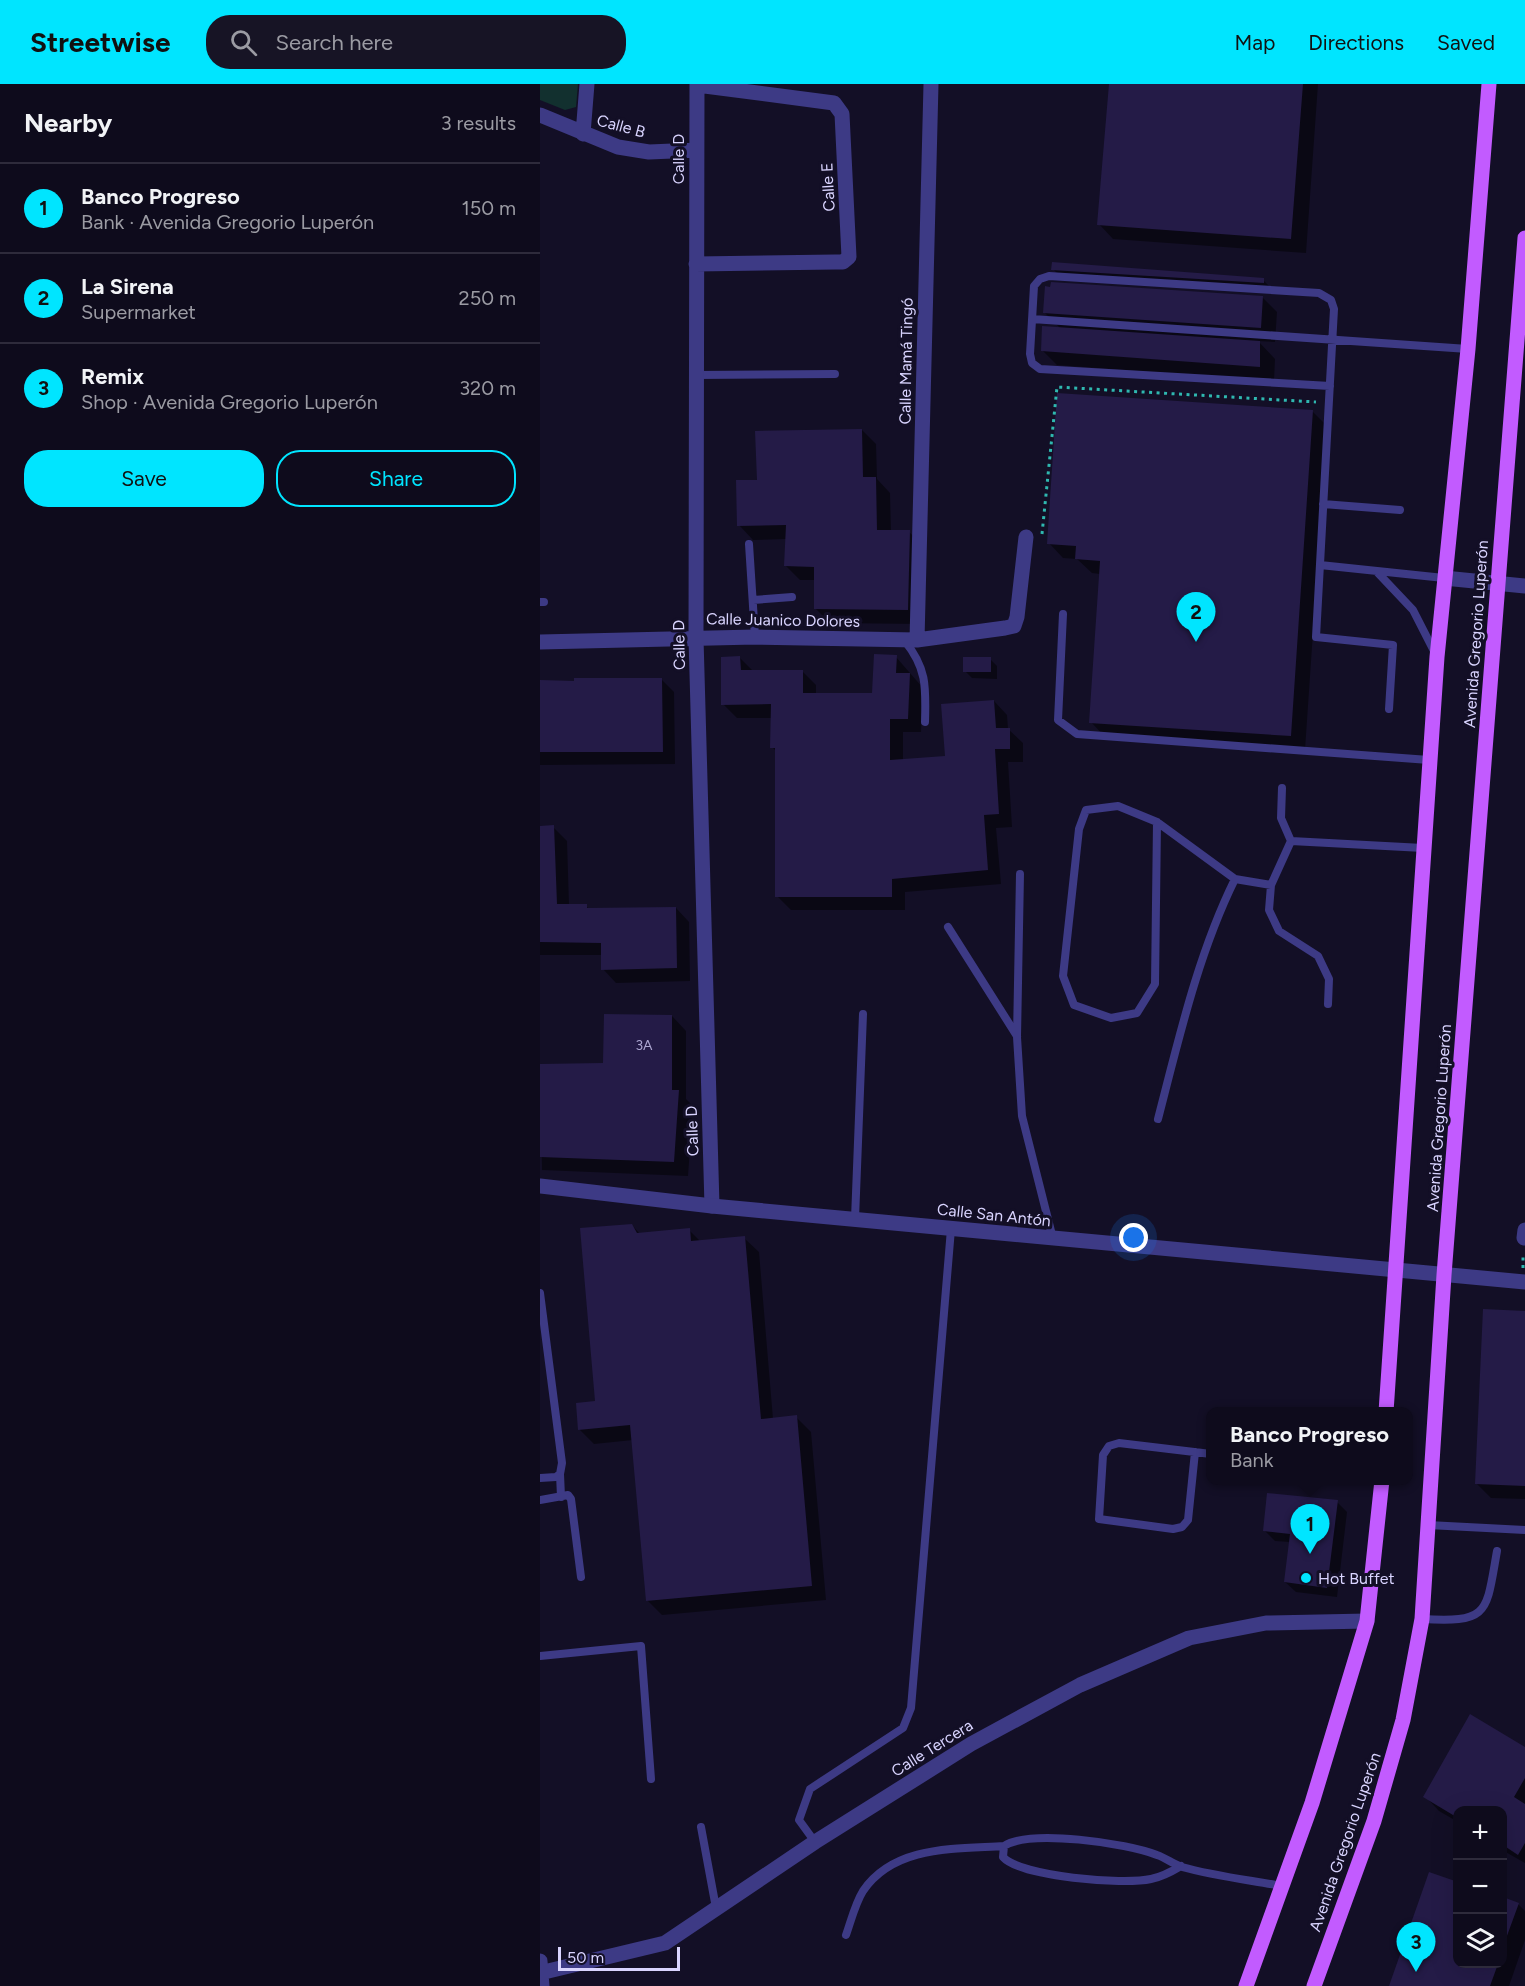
<!DOCTYPE html>
<meta charset="utf-8">
<style>
:root{--surface:#0e0b1c;--page:#171425;--text:#f1f3f6;--muted:#9b9ba3;--line:#2e2b3b;--accent:#00e5ff}
body{margin:0;font-family:Figtree,sans-serif;background:var(--page);color:var(--text)}
.controls{position:absolute;right:18px;bottom:18px;display:grid;overflow:hidden;border-radius:12px;box-shadow:0 6px 24px #0002}
.controls button{width:54px;height:54px;display:grid;place-items:center;padding:0;border:0;border-bottom:2px solid var(--line);background:var(--surface);color:var(--text);font:30px sans-serif}
.scale{position:absolute;left:18px;bottom:15px;width:122px;box-sizing:border-box;padding-left:6px;border:3px solid #d9d4ff;border-top:0;font-size:16px;line-height:21px;white-space:nowrap;color:#d9d4ff;-webkit-text-stroke:4px #130f26;paint-order:stroke}
.you{position:absolute;left:594px;top:1154px;width:21px;height:21px;margin:-15px;border:4px solid #fff;border-radius:50%;background:#1a73e8;box-shadow:0 0 0 9px #1a73e833}
.badge{display:grid;place-items:center;width:39px;height:39px;border-radius:50%;background:var(--accent);color:#111;font-size:20px;font-weight:700}
.pin{position:absolute;translate:-50% -50px;filter:drop-shadow(0 2px 3px #0008)}
.pin::after{content:'';position:absolute;top:32px;width:21px;height:18px;background:inherit;clip-path:polygon(0 0,100% 0,50% 100%)}
.popup{position:absolute;left:666px;top:1323px;width:207px;height:78px;box-sizing:border-box;display:grid;place-content:center;border-radius:12px;background:var(--surface);filter:drop-shadow(0 2px 4px #0005);font-size:20px;white-space:nowrap;color:var(--muted)}
.popup b{font-size:22px;color:var(--text)}
.popup::after{content:'';position:absolute;left:50%;top:100%;margin-left:-12px;border:12px solid transparent;border-top-color:var(--surface)}
.list{margin:0;padding:0;list-style:none}
h2{display:flex;justify-content:space-between;align-items:center;height:78px;margin:0;padding:0 24px;font-size:26px}
h2 small{font-size:20px;font-weight:400;color:var(--muted)}
.list li{display:grid;grid-template-columns:39px 1fr auto;gap:18px;align-items:center;box-sizing:border-box;height:90px;padding:0 24px;border-top:2px solid var(--line)}
.list b{display:block;font-size:22px;white-space:nowrap}
.list p{margin:0;font-size:20px;white-space:nowrap;color:var(--muted)}
.list em{font-size:20px;font-style:normal;color:var(--muted)}
.actions{display:flex;gap:12px;padding:18px 24px}
.actions a{flex:1;padding:14px 0;border:2px solid var(--accent);border-radius:24px;text-align:center;font-size:21px;color:var(--accent)}
.actions .main{background:var(--accent);color:#111}
.icon{flex:none;width:33px;height:33px;fill:none;stroke:currentColor;stroke-width:2;stroke-linecap:round;stroke-linejoin:round}
.map{position:relative;flex:none;width:985px;height:1902px;overflow:hidden}
header{display:flex;align-items:center;gap:36px;box-sizing:border-box;height:84px;padding:0 30px;background:var(--accent);color:#111}
header strong{font-size:28px}
nav{display:flex;gap:33px;margin-inline-start:auto;font-size:21px}
.search{width:420px;height:54px;background:var(--page);display:flex;align-items:center;gap:15px;box-sizing:border-box;padding:0 21px;border-radius:24px;color:var(--muted);font-size:22px}
main{display:flex}
aside{flex:1;background:var(--surface)}
.map>svg:first-child{display:block}
.green{fill:#12302f}
.shadow{fill:#0007}
.building{fill:#241b47}
.lines{fill:none;stroke-linecap:round;stroke-linejoin:round}
.path{stroke:#2fb8b0;stroke-width:3;stroke-dasharray:3 4.5;stroke-linecap:butt}
.service{stroke:#3d3a85;stroke-width:8}
.minor{stroke:#3d3a85;stroke-width:15}
.tertiary{stroke:#3d3a85;stroke-width:15}
.primary{stroke:#c25bff;stroke-width:15}
.poi-dot{fill:#00e5ff;stroke:#130f26;stroke-width:2}
.labels{text-anchor:middle;dominant-baseline:central;stroke-width:6;stroke-linejoin:round;paint-order:stroke}
.number-label{font-size:14px;fill:#aca6d1}
.street-label{font-size:16px;fill:#d9d4ff;stroke:#130f26}
.poi-label{font-size:16px;fill:#d9d4ff;stroke:#130f26;text-anchor:start}
</style>
<header>
<strong>Streetwise</strong>
<div class="search"><svg class="icon" aria-label="search" viewBox="0 0 24 24"><circle cx="10" cy="10" r="6"/><path d="M15 15l6 6"/></svg>Search here</div>
<nav><a>Map</a><a>Directions</a><a>Saved</a></nav>
</header>
<main>
<aside>
<h2>Nearby<small>3 results</small></h2>
<ul class="list">
<li><span class="badge">1</span><div><b>Banco Progreso</b><p>Bank · Avenida Gregorio Luperón</p></div><em>150 m</em></li>
<li><span class="badge">2</span><div><b>La Sirena</b><p>Supermarket</p></div><em>250 m</em></li>
<li><span class="badge">3</span><div><b>Remix</b><p>Shop · Avenida Gregorio Luperón</p></div><em>320 m</em></li>
</ul>
<div class="actions"><a class="main">Save</a><a>Share</a></div>
</aside>
<div class="map">
<svg width="985" height="1902" viewBox="0 0 985 1902">
<rect width="100%" height="100%" fill="#130f26"/>
<path class="green" d="M0,0H38L36,23L25,26L0,16Z"/>
<path class="shadow" d="M570,0H778L766,169L573,155L559,140Z
M513,185L723,196L734,207L524,196Z
M722,213L737,228L735,258L718,257L735,275L734,297L517,281L502,266L521,245L505,229Z
M772,327L787,342L765,666L565,653L551,638L560,490L552,489L537,475L523,474L509,459Z
M322,346L336,360L337,395L350,409L351,448H369L384,462L382,540L290,539L276,525V496H260L245,481L246,455L213,456L199,441L218,397Z
M356,573L383,604L381,648H363V677L407,673L454,617L467,631L468,645L483,659V678H468L472,743L456,744L461,800L365,808V826H251L237,812L236,667L232,663V634H197L183,620L200,574L214,588L262,587L276,601V611L334,610Z
M450,575L457,582V595L432,594L425,587Z
M121,595L134,608L135,680L0,681V598Z
M0,743H13L27,757L29,821L46,822L50,826L136,824L149,838L150,897L76,899L63,885L62,871H0Z
M132,932L146,947V1015L153,1022L148,1092L2,1086L0,982L65,980Z
M92,1141L100,1150L149,1146L161,1158L204,1154L219,1168L233,1335L256,1333L271,1348L286,1516L122,1531L107,1516L93,1356L54,1360L39,1345L57,1319Z
M985,1228V1415L951,1414L936,1399Z
M797,1418L807,1428L797,1513L756,1508L745,1498L750,1458L735,1457L724,1446Z
M985,1665V1779L962,1766V1726H918V1738L899,1727L885,1712Z
M962,1815L978,1820L985,1827V1856L969,1902H850L918,1880H962Z"/>
<path class="building" d="M569,0H763L751,155L557,141Z
M512,178L724,194V199L511,186Z
M511,198L723,212L721,244L503,229L505,202L510,203Z
M502,242L720,257V283L501,267Z
M517,309L773,326L751,652L549,639L560,477L535,475L536,462L507,460Z
M322,345L323,393H336L337,446H370L368,526L274,525V483L244,482L246,441L197,442L196,396H217L215,347Z
M334,570L357,571L356,589H370L368,635H350V676L405,672L401,620L454,616L456,644H470V665H455L459,730L444,731L448,786L352,795V813H235V664H230L231,620L181,621V573L200,572L201,586H263V609H332Z
M423,573H451V588H423Z
M34,594H122L123,668H0V596L34,597Z
M14,741L17,820H47V824L136,823L137,884L61,886V859L0,858V742Z
M64,930L132,931V1006H139L134,1078L0,1073V980L63,979Z
M92,1140L97,1149L150,1144L151,1157L205,1152L221,1335L257,1331L272,1502L106,1517L90,1341L38,1346L36,1319L55,1317L40,1144Z
M943,1225L985,1227V1402L935,1400Z
M727,1409L798,1416L787,1504L744,1498L750,1450L723,1447Z
M930,1630L985,1663V1694L974,1713L985,1720V1759L978,1771L963,1761V1726H918V1734L883,1713Z
M889,1788L918,1798V1880H958L950,1902H849Z
M963,1813L979,1819L964,1860L963,1859Z"/>
<g class="lines">
<path class="path" d="M502,450L517,303L776,318
M983,1184V1170"/>
<path class="service" d="M492,235L928,265
M156,291L295,290
M790,302L500,285L492,279L490,270L494,202L500,195L509,192L779,209L791,216L794,225L776,553L853,561L849,625
M783,420L860,426
M209,460L215,553
M780,481L904,494
M838,489L873,526L896,571
M213,516L252,513
M0,518H4
M523,530L518,636L537,650L889,676
M364,556C387,584 386,603 385,638
M742,704L741,734L751,757L883,764
M617,738L615,900L597,929L571,934L534,921L523,892L539,745L546,726L578,722L617,738L695,795
M751,757L731,801L729,826L739,847L778,872L789,895L788,920
M480,790L477,953L482,1032L513,1155
M408,843L477,952
M618,1035C639,954 658,870 695,795L731,801
M315,1135L323,930
M0,1209L22,1379L20,1390L16,1393L0,1394
M655,1368L648,1436L642,1443L633,1445L559,1435L563,1371L569,1362L579,1359L671,1370
M20,1390L21,1413
M0,1416L28,1411L31,1415L41,1493
M888,1441L985,1446
M882,1535C950,1539 946,1529 957,1467
M0,1572L101,1562L111,1695
M161,1743L176,1824
M275,1758L259,1736L270,1705L363,1644L371,1624L411,1145
M464,1762L463,1773C481,1793 583,1801 611,1795C622,1793 631,1788 641,1782
M306,1851C311,1837 315,1820 323,1807C354,1761 416,1765 464,1762C490,1745 587,1759 617,1771C626,1774 633,1780 642,1783C674,1792 709,1796 742,1802"/>
<path class="minor" d="M157,0L156,554L172,1122
M0,31L78,63L109,68L156,66
M43,50L47,0
M156,180L295,178H303L309,173L302,30L294,19L157,1
M904,494L985,502
M377,556L391,0
M0,558L215,553L377,556L465,544L474,542L477,533L486,453
M984,1154L985,1146
M0,1877L2,1902
M0,1889L125,1859L275,1758L431,1660L540,1601L649,1554L726,1539L827,1537"/>
<path class="tertiary" d="M0,1102L172,1122L985,1198"/>
<path class="primary" d="M846,1328L897,573L928,265L949,0
M706,1902L772,1719L827,1537L842,1396
M774,1902L834,1737L863,1636L882,1535L904,1191L985,154"/>
</g>
<circle class="poi-dot" cx="766" cy="1494" r="6"/>
<g class="labels">
<g class="number-label">
<text x="104" y="961">3A</text>
</g>
<g class="street-label">
<text transform="translate(81 42) rotate(15)">Calle B</text>
<text transform="translate(138 75) rotate(-90)">Calle D</text>
<text transform="translate(288 103) rotate(-93)">Calle E</text>
<text transform="translate(366 277) rotate(-89)">Calle Mamá Tingó</text>
<text transform="translate(243 536) rotate(1)">Calle Juanico Dolores</text>
<text transform="translate(936 550) rotate(-86)">Avenida Gregorio Luperón</text>
<text transform="translate(139 561) rotate(-91)">Calle D</text>
<text transform="translate(899 1034) rotate(-86)">Avenida Gregorio Luperón</text>
<text transform="translate(152 1047) rotate(-92)">Calle D</text>
<text transform="translate(454 1131) rotate(6)">Calle San Antón</text>
<text transform="translate(392 1664) rotate(-32)">Calle Tercera</text>
<text transform="translate(805 1758) rotate(-71)">Avenida Gregorio Luperón</text>
</g>
<g class="poi-label">
<text x="778" y="1494">Hot Buffet</text>
</g>
</g>
</svg>
<div class="controls">
<button>+</button>
<button>−</button>
<button><svg class="icon" aria-label="layers" viewBox="0 0 24 24"><path d="M12 4l9 5-9 5-9-5zM3 14l9 5 9-5"/></svg></button>
</div>
<div class="scale">50 m</div>
<div class="you"></div>
<div class="pin badge" style="left:770px;top:1470px">1</div>
<div class="popup"><b>Banco Progreso</b>Bank</div>
<div class="pin badge" style="left:656px;top:558px">2</div>
<div class="pin badge" style="left:876px;top:1888px">3</div>
</div>
</main>
